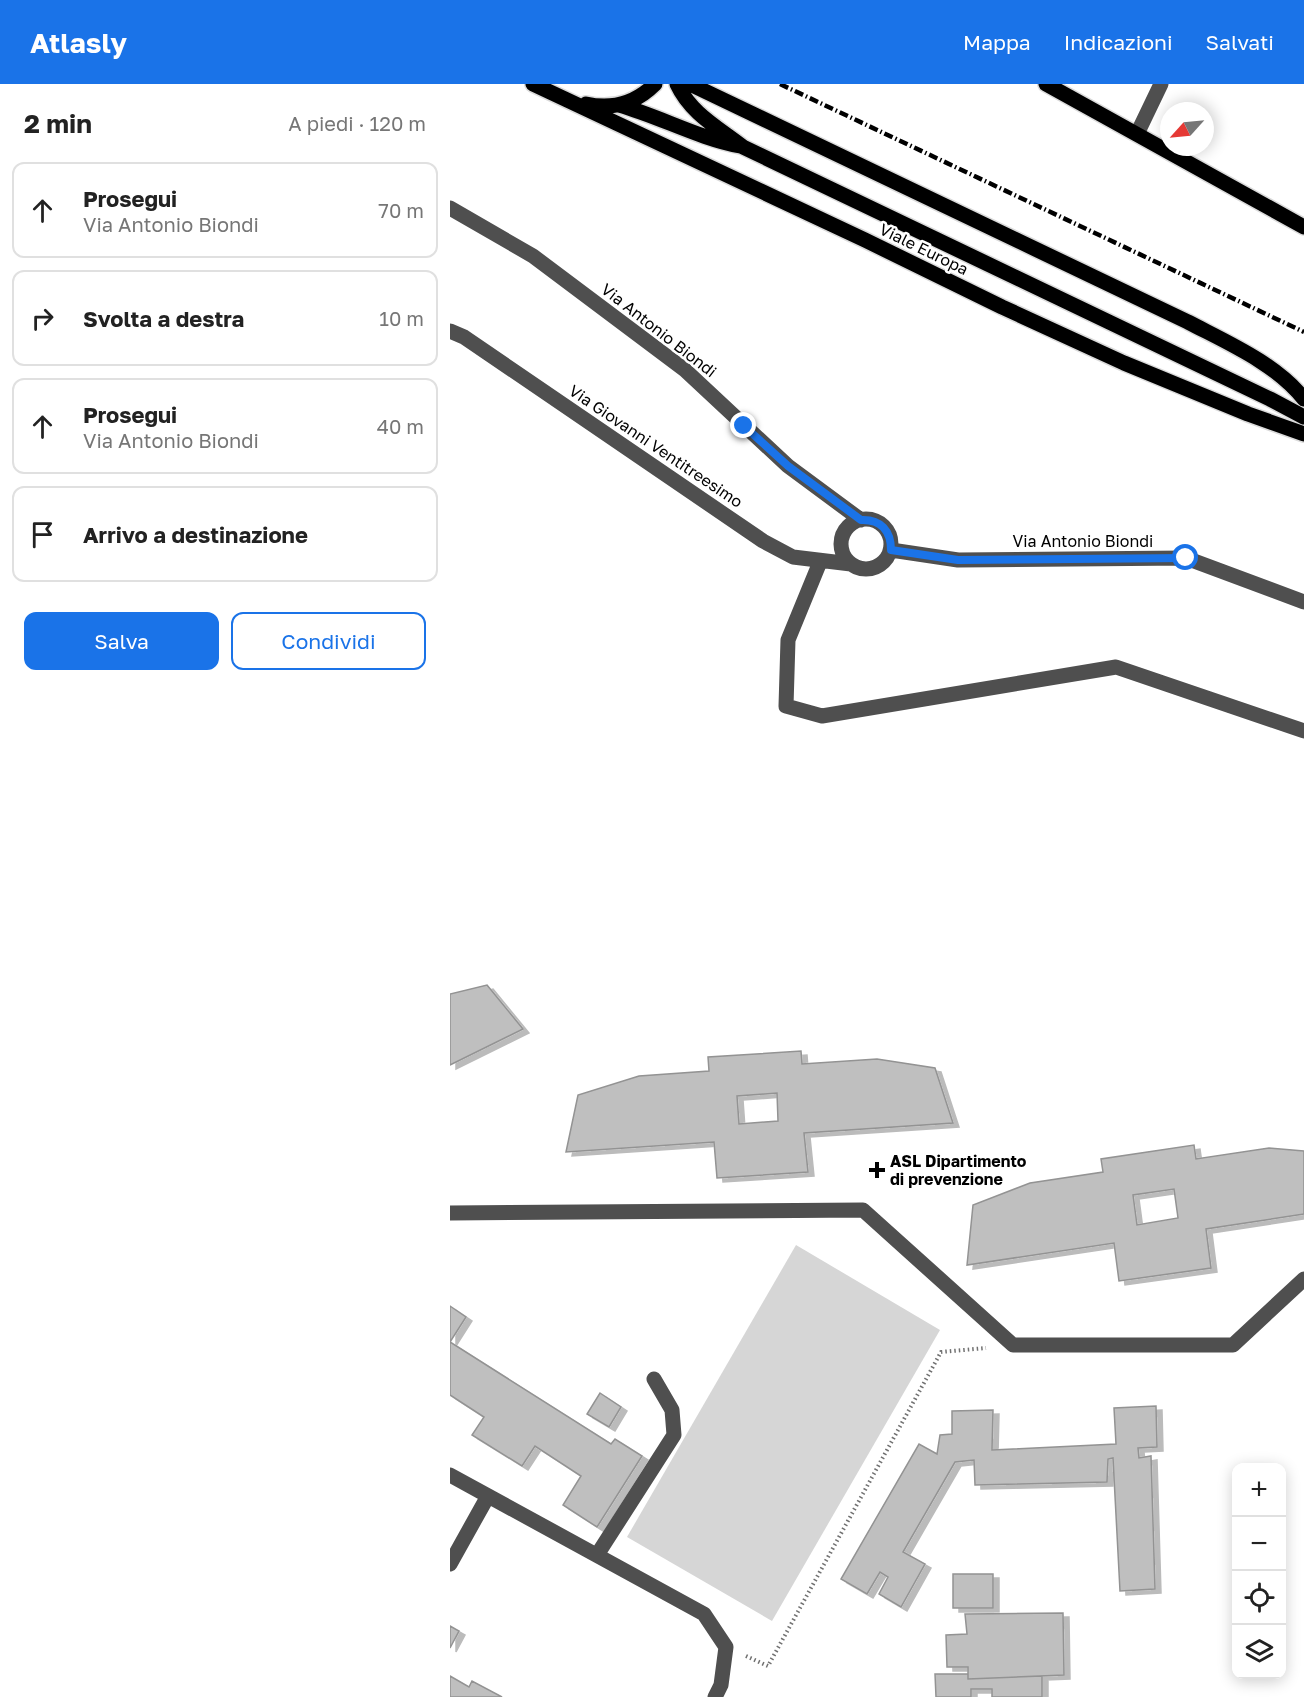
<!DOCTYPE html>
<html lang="it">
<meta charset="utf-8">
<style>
:root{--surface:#fff;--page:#f2f2f2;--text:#222;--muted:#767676;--line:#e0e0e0;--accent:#1a73e8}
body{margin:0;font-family:"Golos Text",sans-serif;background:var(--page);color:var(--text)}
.controls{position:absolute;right:18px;bottom:18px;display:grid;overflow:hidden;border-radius:12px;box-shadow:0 3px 15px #0003}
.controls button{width:54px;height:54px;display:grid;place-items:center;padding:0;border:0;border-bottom:2px solid var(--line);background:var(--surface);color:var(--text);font:30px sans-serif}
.compass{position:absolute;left:710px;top:18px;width:54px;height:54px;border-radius:50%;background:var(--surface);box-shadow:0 3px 15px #0003;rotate:243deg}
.stop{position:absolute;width:18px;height:18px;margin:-14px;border:4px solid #1a73e8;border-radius:50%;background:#fff}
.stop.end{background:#1a73e8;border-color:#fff;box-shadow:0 2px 6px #0008}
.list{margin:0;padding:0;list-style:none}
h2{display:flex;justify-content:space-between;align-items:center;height:78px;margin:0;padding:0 24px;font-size:26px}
h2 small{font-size:20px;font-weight:400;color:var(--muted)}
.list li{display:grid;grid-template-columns:39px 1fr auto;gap:18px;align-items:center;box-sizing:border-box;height:96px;margin:0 12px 12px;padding:0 12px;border:2px solid var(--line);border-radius:12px}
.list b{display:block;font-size:22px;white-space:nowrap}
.list p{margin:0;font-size:20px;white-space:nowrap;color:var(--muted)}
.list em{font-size:20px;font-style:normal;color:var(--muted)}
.actions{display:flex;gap:12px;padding:18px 24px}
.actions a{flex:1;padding:14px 0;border:2px solid var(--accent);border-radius:12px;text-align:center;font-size:21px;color:var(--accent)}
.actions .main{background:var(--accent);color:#fff}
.icon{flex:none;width:33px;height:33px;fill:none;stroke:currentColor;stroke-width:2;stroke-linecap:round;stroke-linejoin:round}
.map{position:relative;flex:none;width:854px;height:1613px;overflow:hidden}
header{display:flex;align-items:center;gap:36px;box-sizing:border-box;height:84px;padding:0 30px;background:var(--accent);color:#fff}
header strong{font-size:28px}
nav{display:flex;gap:33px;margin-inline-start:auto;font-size:21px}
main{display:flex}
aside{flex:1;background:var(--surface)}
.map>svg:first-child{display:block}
.green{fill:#d6d6d6}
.building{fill:#bfbfbf;stroke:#939393;stroke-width:1.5;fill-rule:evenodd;filter:url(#shadow)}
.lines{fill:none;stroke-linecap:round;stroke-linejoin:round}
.major-casing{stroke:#dbdbdb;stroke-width:18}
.path{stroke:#717171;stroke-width:4;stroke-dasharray:1.5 3;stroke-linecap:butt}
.minor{stroke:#4f4f4f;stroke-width:15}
.major{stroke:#000;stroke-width:15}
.rail{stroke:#000;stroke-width:4.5;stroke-dasharray:9 3 1.5 3;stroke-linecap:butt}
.route{stroke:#1a73e8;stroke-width:8}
.poi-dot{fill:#000;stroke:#fff;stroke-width:2}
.labels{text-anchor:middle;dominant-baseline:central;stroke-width:5;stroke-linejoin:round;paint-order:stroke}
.street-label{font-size:16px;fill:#000;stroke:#fff}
.poi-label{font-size:16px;font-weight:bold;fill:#000;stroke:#fff;text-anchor:start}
</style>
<header>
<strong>Atlasly</strong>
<nav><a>Mappa</a><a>Indicazioni</a><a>Salvati</a></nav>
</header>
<main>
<aside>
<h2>2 min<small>A piedi · 120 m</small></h2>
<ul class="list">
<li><svg class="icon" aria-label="ahead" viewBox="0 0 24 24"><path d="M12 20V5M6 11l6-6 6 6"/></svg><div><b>Prosegui</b><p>Via Antonio Biondi</p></div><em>70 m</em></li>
<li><svg class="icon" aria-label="right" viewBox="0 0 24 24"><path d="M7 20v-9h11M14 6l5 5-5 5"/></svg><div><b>Svolta a destra</b></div><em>10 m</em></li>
<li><svg class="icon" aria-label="ahead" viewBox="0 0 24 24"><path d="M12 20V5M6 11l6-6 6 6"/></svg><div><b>Prosegui</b><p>Via Antonio Biondi</p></div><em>40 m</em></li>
<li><svg class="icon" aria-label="arrive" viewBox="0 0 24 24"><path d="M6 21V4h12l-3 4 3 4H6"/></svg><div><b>Arrivo a destinazione</b></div></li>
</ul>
<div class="actions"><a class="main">Salva</a><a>Condividi</a></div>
</aside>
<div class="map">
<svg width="854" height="1613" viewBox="0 0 854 1613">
<defs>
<filter id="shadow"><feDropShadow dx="6" dy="4" stdDeviation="0" flood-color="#0004"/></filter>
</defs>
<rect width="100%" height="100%" fill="#fff"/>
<path class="green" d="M346,1161L490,1246L322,1537L177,1453Z"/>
<path class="building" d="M37,901L73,945L0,981V910Z
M351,967L352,980L427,975L485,984L503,1039L354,1049L358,1088L267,1094L264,1058L116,1068L128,1011L189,992L259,987L258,973ZM327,1009L328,1037L289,1040L287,1012Z
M744,1061L746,1075L819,1064L854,1067V1130L756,1145L761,1184L669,1197L664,1159L517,1181L523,1121L580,1099L653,1088L651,1075ZM724,1105L728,1134L687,1141L683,1111Z
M0,1222L16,1233L0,1258L161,1360L165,1355L192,1372L147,1443L113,1421L131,1392L85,1362L72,1382L22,1351L34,1333L0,1311Z
M150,1309L171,1323L159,1343L137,1330Z
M706,1322L707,1363L688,1364L689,1374L701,1372L705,1505L670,1507L663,1374L658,1375L657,1398L525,1401L524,1376L505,1378L453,1468L475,1480L451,1523L429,1510L438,1493L430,1488L417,1510L391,1495L469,1360L487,1370L490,1351L502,1350V1327L543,1326L542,1366L666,1360L664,1324Z
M503,1490H543V1524H503Z
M613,1529L614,1591L518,1595V1583H497L496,1551L517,1550L515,1530Z
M0,1542L9,1547L0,1564Z
M485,1590H518V1595L592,1592V1613H542V1605H521V1613H486Z
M0,1592L19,1603L22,1597L52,1613H0Z"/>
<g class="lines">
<g class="major-casing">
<path id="major" d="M83,0L415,156L552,223L674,279L798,330L854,350
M227,0C241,30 269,44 293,63L820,315L854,333
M240,0L738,238C778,259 825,279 854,315
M596,0L854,143
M136,20C163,26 186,19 205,0
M169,21C211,33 248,54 290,62"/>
</g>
<path class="path" d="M296,1572L318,1582L491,1268L536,1264"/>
<path class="minor" d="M687,50L711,0
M0,124L83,172L235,286L338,382L411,436
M0,247L14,253L313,457L343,473L401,480
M391 460a25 25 0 1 1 50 0a25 25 0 1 1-50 0Z
M441,466L508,476L736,474L854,518
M370,478L338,556L336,622L372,632L666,583L854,647
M0,1129L413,1126L563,1261H783L854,1195
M0,1391L254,1530L276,1563L271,1601L265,1613
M147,1471L224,1351L222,1326L204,1295
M0,1480L38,1412"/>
<use href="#major" class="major"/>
<path class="rail" d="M330,0L854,248"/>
</g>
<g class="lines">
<path class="route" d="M294,342L338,382L411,436C431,435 441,447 441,466L508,476L736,474"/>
</g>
<path class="poi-dot" d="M424 1077h6v6h6v6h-6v6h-6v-6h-6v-6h6z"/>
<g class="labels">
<g class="street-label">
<text transform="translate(474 165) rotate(26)">Viale Europa</text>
<text transform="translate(209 246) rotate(38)">Via Antonio Biondi</text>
<text transform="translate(206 362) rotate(34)">Via Giovanni Ventitreesimo</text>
<text x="633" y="457">Via Antonio Biondi</text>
</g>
<g class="poi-label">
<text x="440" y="1077">ASL Dipartimento<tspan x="440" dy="18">di prevenzione</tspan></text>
</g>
</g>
</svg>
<div class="controls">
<button>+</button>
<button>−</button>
<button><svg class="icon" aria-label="locate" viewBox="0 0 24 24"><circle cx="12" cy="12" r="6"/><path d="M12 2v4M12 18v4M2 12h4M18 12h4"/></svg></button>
<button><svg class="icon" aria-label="layers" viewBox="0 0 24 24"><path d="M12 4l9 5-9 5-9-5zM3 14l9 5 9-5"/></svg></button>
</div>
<svg class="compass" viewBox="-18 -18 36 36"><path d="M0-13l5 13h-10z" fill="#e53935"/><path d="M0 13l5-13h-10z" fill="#767676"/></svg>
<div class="stop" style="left:736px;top:474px"></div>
<div class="stop end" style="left:294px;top:342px"></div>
</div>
</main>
